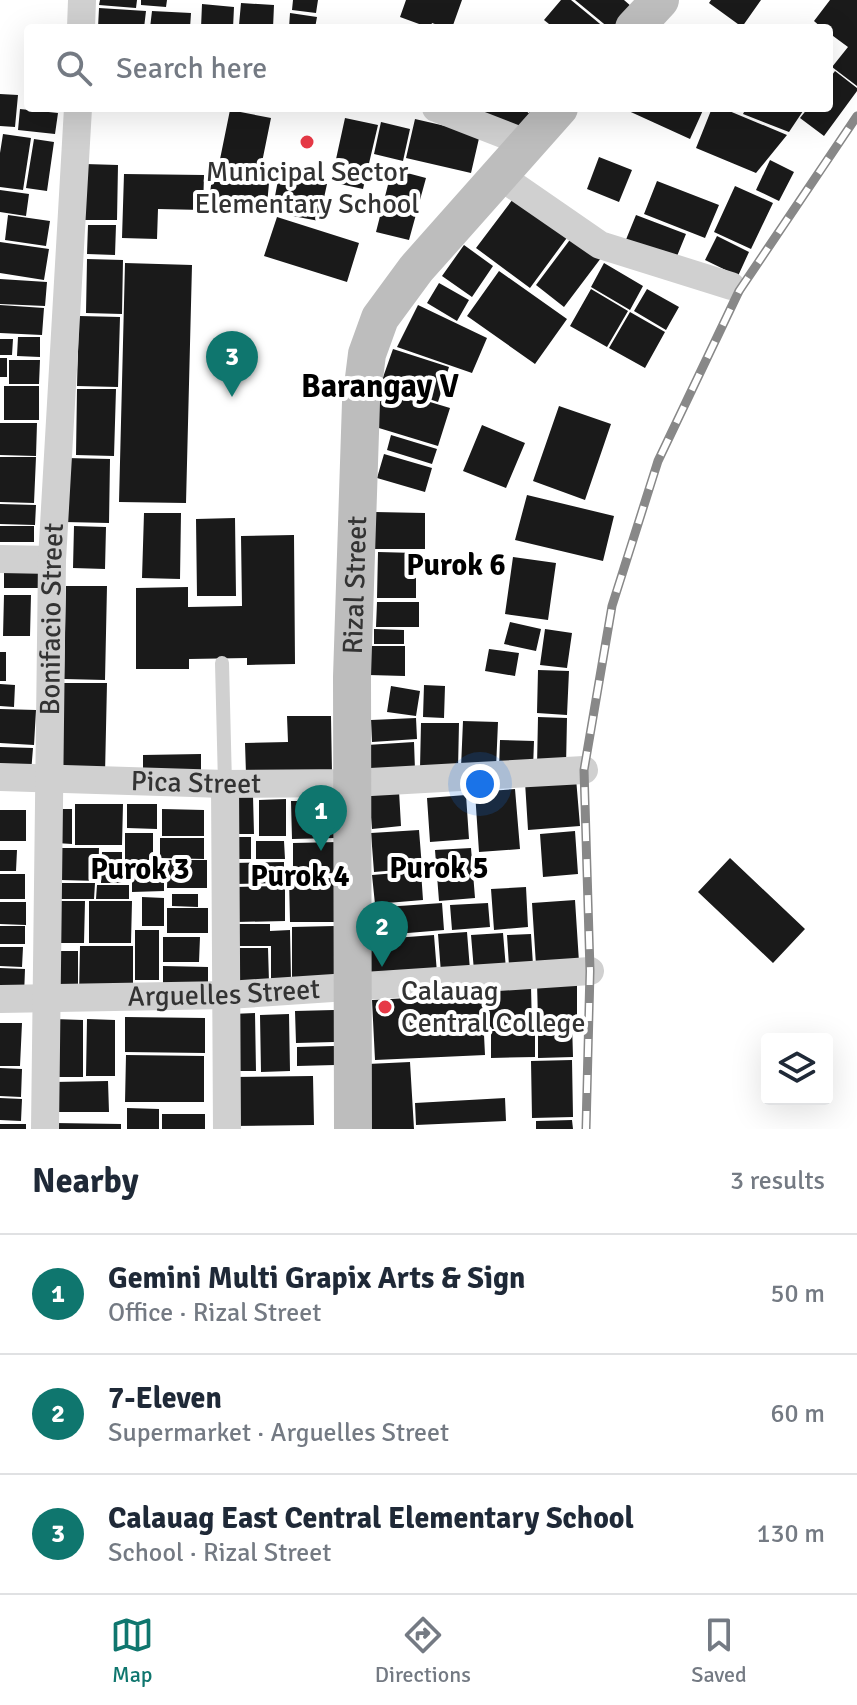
<!DOCTYPE html>
<meta charset="utf-8">
<style>
:root{--surface:#fff;--page:#f6f6f7;--text:#1f2937;--muted:#747a83;--line:#e0e1e3;--accent:#0f766e}
body{margin:0;font-family:Signika,sans-serif;background:var(--page);color:var(--text)}
.controls{position:absolute;right:24px;bottom:24px;display:grid;overflow:hidden;border-radius:8px;box-shadow:0 8px 32px #0002}
.controls button{width:72px;height:72px;display:grid;place-items:center;padding:0;border:0;border-bottom:2px solid var(--line);background:var(--surface);color:var(--text);font:40px sans-serif}
.you{position:absolute;left:480px;top:784px;width:28px;height:28px;margin:-20px;border:6px solid #fff;border-radius:50%;background:#1a73e8;box-shadow:0 0 0 12px #1a73e833}
.badge{display:grid;place-items:center;width:52px;height:52px;border-radius:50%;background:var(--accent);color:#fff;font-size:26px;font-weight:700}
.pin{position:absolute;translate:-50% -66px;filter:drop-shadow(0 2px 4px #0008)}
.pin::after{content:'';position:absolute;top:42px;width:28px;height:24px;background:inherit;clip-path:polygon(0 0,100% 0,50% 100%)}
.list{margin:0;padding:0;list-style:none}
h2{display:flex;justify-content:space-between;align-items:center;height:104px;margin:0;padding:0 32px;font-size:34px}
h2 small{font-size:26px;font-weight:400;color:var(--muted)}
.list li{display:grid;grid-template-columns:52px 1fr auto;gap:24px;align-items:center;box-sizing:border-box;height:120px;padding:0 32px;border-top:2px solid var(--line)}
.list b{display:block;font-size:30px;white-space:nowrap}
.list p{margin:0;font-size:26px;white-space:nowrap;color:var(--muted)}
.list em{font-size:26px;font-style:normal;color:var(--muted)}
.icon{flex:none;width:44px;height:44px;fill:none;stroke:currentColor;stroke-width:2;stroke-linecap:round;stroke-linejoin:round}
.map{position:relative;flex:none;width:857px;height:1129px;overflow:hidden}
.search{position:absolute;background:var(--surface);box-shadow:0 8px 32px #0002;left:24px;right:24px;top:24px;height:88px;display:flex;align-items:center;gap:20px;box-sizing:border-box;padding:0 28px;border-radius:8px;color:var(--muted);font-size:30px}
.sheet{height:464px;background:var(--surface)}
nav{display:flex;justify-content:space-around;align-items:center;box-sizing:border-box;height:112px;border-top:2px solid var(--line);background:var(--surface);font-size:22px;color:var(--muted)}
nav a{display:grid;justify-items:center;gap:4px}
nav .on{color:var(--accent)}
.map>svg:first-child{display:block}
.building{fill:#1a1a1a}
.lines{fill:none;stroke-linecap:round;stroke-linejoin:round}
.lane{stroke:#d0d0d0;stroke-width:14}
.street{stroke:#d0d0d0;stroke-width:28}
.secondary{stroke:#bdbdbd;stroke-width:38}
.rail-casing{stroke:#888;stroke-width:9}
.rail{stroke:#fff;stroke-width:6;stroke-dasharray:18;stroke-linecap:butt}
.poi-dot{fill:#e63946;stroke:#fff;stroke-width:3}
.labels{text-anchor:middle;dominant-baseline:central;stroke-width:8;stroke-linejoin:round;paint-order:stroke}
.poi-label{font-size:28px;fill:#333;stroke:#fff}
.street-label{font-size:28px;fill:#333;stroke:#fff}
.neighbourhood-label{font-size:30px;font-weight:bold;fill:#000;stroke:#fff}
.quarter-label{font-size:32px;font-weight:bold;fill:#000;stroke:#fff}
</style>
<div class="map">
<svg width="857" height="1129" viewBox="0 0 857 1129">
<rect width="100%" height="100%" fill="#fff"/>
<path class="building" d="M100,0H137L136,8L99,5Z
M141,0H167L166,7L141,5Z
M293,0H318L316,13L292,10Z
M406,0H462L452,28H446L432,23L430,28L400,17Z
M561,0H571L605,28H554L544,20Z
M575,0H624L632,7L614,28H609Z
M711,0H761L742,27L709,3Z
M830,0H857V86L832,67L848,47L829,33V28H822L814,21Z
M241,3L274,5L273,28L239,25Z
M202,4L234,7L233,28H201Z
M99,8L146,11L144,28H98Z
M152,11L191,13L190,28H150Z
M290,13L317,17L315,28H289Z
M835,71L857,88V91L824,136L800,118L808,108H829V79Z
M0,94L18,95L15,127L0,126Z
M486,108H541L535,116L524,109L532,116L519,137L481,123Z
M622,108H704L690,139Z
M712,108H722L787,135L756,173L696,148Z
M746,108H805L789,132L743,114Z
M20,109L58,113L55,134L18,130Z
M230,110L271,118L259,177L218,169Z
M345,118L378,125L363,189L331,182Z
M415,119L480,134L471,173L406,158Z
M381,122L410,129L403,161L374,154Z
M3,134L31,138L23,190L0,187V153Z
M34,139L54,142L47,191L26,188Z
M599,157L632,170L619,202L587,189Z
M770,160L794,172L779,201L756,190Z
M85,164L118,165L117,220H84Z
M392,169L426,178L409,240L376,232Z
M124,174L204,175L203,210L158,209L157,239L122,238Z
M279,175L327,184L319,221L272,212Z
M212,177L269,183L266,216L208,210Z
M657,181L719,205L705,238L644,214Z
M735,186L773,203L751,249L714,232Z
M0,190L29,194L26,216L0,212Z
M516,195L569,235L530,288L476,248Z
M8,215L50,221L46,246L5,240Z
M636,215L686,234L675,261L625,242Z
M277,217L359,243L347,282L264,256Z
M88,225H116L115,255L87,254Z
M717,236L749,252L738,276L705,260Z
M572,237L601,258L564,307L536,285Z
M0,242L49,249L44,280L0,273Z
M464,245L493,266L472,297L442,276Z
M87,259L123,260L122,314L86,313Z
M125,263L192,265L186,503L119,502Z
M604,263L643,286L630,310L591,287Z
M499,271L567,319L535,364L467,316Z
M0,279L47,282L45,306L0,304Z
M439,283L469,300L457,321L427,303Z
M591,289L628,311L607,347L570,326Z
M647,289L679,307L666,330L634,311Z
M0,305L44,308L42,335L0,333Z
M418,305L487,338L472,373L397,347Z
M630,312L665,332L645,368L609,348Z
M79,316L120,317L118,387L77,386Z
M18,337H40V357L17,356Z
M0,339H13L12,355H0Z
M393,349L449,367L438,402L381,383Z
M0,358H7V377H0Z
M9,360H40L39,384H9Z
M4,386H39V420H4Z
M380,387L450,408L438,446L369,425Z
M77,389H116L114,456L76,455Z
M559,406L611,424L585,500L533,481Z
M0,423H37L36,456L0,455Z
M482,425L525,443L506,488L463,471Z
M391,435L437,449L432,464L387,450Z
M384,454L432,468L425,492L377,478Z
M0,457H36L34,503L0,502Z
M66,458L110,459L109,523L65,522Z
M527,495L614,516L603,561L515,540Z
M0,504L36,505L35,525L0,524Z
M375,512L425,513V549H375Z
M144,513H181L180,579L142,578Z
M235,518L236,596H197L196,519Z
M0,526H34V542H0Z
M74,526L106,527L105,569L73,568Z
M294,535L295,664L247,665V658L189,659V669H136V588L188,587V607L242,606L241,536Z
M378,552L416,553V598H377Z
M513,557L556,563L548,620L505,614Z
M4,566H38V588H4Z
M66,586H107L105,680L64,679Z
M4,595H31L30,636H3Z
M377,602H419V627H376Z
M510,622L541,629L536,651L504,644Z
M374,629L404,630V644H374Z
M545,629L572,633L567,668L540,665Z
M369,646H405V676L369,675Z
M489,649L519,653L515,676L485,671Z
M0,652H6V681H0Z
M538,670L569,671L567,715L537,713Z
M61,683H107L105,774L59,773Z
M0,684L15,685L14,707L0,706Z
M424,685L445,686L444,718L423,717Z
M391,686L420,691L416,716L387,712Z
M0,709L36,710L34,745L0,743Z
M287,716H331L332,773L246,774L245,743L288,742Z
M538,717L567,718L566,767H537Z
M416,718L417,739L372,742L371,720Z
M463,721L498,722L496,769L461,768Z
M421,723H459L458,770L420,769Z
M500,740L534,741L533,769H499Z
M414,742L415,770L369,773L367,745Z
M0,747L33,748L31,773H0Z
M201,754V777L143,778V755Z
M576,778L580,826L528,830L525,782Z
M515,789L520,849L479,852L475,792Z
M399,791L401,826L372,829L369,794Z
M466,795L469,839L430,842L427,798Z
M233,796H253L254,834H234Z
M286,799V836H259V800Z
M291,801H334L335,838L292,839Z
M75,804H123L122,845H75Z
M127,804H157V829L127,828Z
M56,809H72V844L56,843Z
M162,809L204,810V836H162Z
M0,810H26V841H0Z
M419,830L422,868L374,872L371,833Z
M575,831L578,874L543,877L540,834Z
M125,833H153V860H125Z
M231,837H251V859H231Z
M160,838H204V859L160,858Z
M256,841H284L285,859H256Z
M338,842V873L293,874V843Z
M61,848H99L98,881L61,880Z
M471,848L475,898L439,901L435,850Z
M0,850H17L16,871H0Z
M102,852H122V883H101Z
M730,858L805,929L773,963L698,892Z
M168,860H207V888H167Z
M284,862V883L235,884L234,863Z
M132,864H164V891L132,892Z
M421,871L423,900L375,904L372,875Z
M0,874H25V899H0Z
M289,878H336V922H290Z
M60,883H95L94,899H60Z
M97,885H129V899H96Z
M285,886V921L236,922L235,887Z
M526,887L528,927L494,930L491,889Z
M172,894H198V907L172,906Z
M142,897L164,898V926H142Z
M575,900L579,962L536,965L532,903Z
M52,901H85L84,943H52Z
M89,901H132L131,943H89Z
M0,902H26V925L0,924Z
M442,903L444,930L372,936L371,908Z
M488,903L490,927L452,930L450,905Z
M167,908H208V933H167Z
M233,924H270V931L290,930L291,980L271,981V946H233Z
M0,926H25V944H0Z
M335,926L336,984L292,985V927Z
M135,930H159V980H135Z
M467,932L470,970L441,973L438,934Z
M503,933L506,969L474,971L471,935Z
M531,934L533,965L509,966L507,935Z
M434,935L437,973L371,978L368,940Z
M163,937H200L199,962H163Z
M80,946H133V989L79,996Z
M0,947H23L22,967L0,966Z
M232,948H268L269,982H232Z
M51,951H78V996H50Z
M163,966L208,967V986L163,985Z
M0,968L25,969L24,996H0Z
M577,981V1020L538,1021L537,982Z
M531,986L532,1029H488V987Z
M482,994L485,1055L375,1060L372,1000Z
M334,1010V1042L296,1043L295,1011Z
M255,1013L256,1071H232V1014Z
M289,1014L290,1071L261,1072L260,1015Z
M125,1017L205,1018V1053L125,1052Z
M54,1019L83,1020V1077H53Z
M87,1019L115,1020V1076H86Z
M0,1023H22L20,1066H0Z
M538,1023H572L573,1057L538,1058Z
M491,1031H535V1057L491,1058Z
M334,1046L335,1065L297,1066V1047Z
M126,1055L204,1056V1102H125Z
M572,1060L573,1117L532,1118L531,1061Z
M410,1062L414,1129H371L368,1064Z
M0,1068L22,1069L21,1097L0,1096Z
M313,1076L314,1125L233,1126L232,1077Z
M108,1081L109,1112H53L54,1082Z
M0,1098L22,1099L21,1121L0,1120Z
M505,1098L506,1121L416,1125L415,1103Z
M127,1108L159,1109V1129H127Z
M162,1114H205V1129H162Z
M572,1120L573,1129H536V1121Z
M54,1123L121,1124V1129H54Z
M0,1124H26V1129H0Z"/>
<g class="lines">
<path class="lane" d="M222,663L225,784"/>
<g class="street">
<path d="M81,28L82,0"/>
<path d="M436,108L526,143"/>
<path d="M500,176L600,245L731,286"/>
<path d="M0,559L52,560"/>
<path id="s1" d="M0,777L225,784L353,783L584,770"/>
<path d="M225,784L227,1129"/>
<path id="s2" d="M0,999L228,995L590,971"/>
<path id="s3" d="M45,1129L52,560L78,108"/>
</g>
<g class="secondary">
<path d="M634,28L660,0"/>
<path id="s4" d="M353,1129L352,677L361,402L367,354L380,318L416,269L559,108"/>
</g>
<g class="rail-casing">
<path id="rail" d="M586,1129L590,971L584,770L612,606L658,461L739,291L857,116"/>
</g>
<use href="#rail" class="rail"/>
</g>
<g class="poi-dot">
<circle cx="307" cy="142" r="8"/>
<circle cx="385" cy="1007" r="8"/>
</g>
<g class="labels">
<g class="poi-label">
<text x="307" y="172">Municipal Sector<tspan x="307" dy="32">Elementary School</tspan></text>
<text x="401" y="991" text-anchor="start">Calauag<tspan x="401" dy="32">Central College</tspan></text>
</g>
<g class="street-label">
<text stroke="none"><textPath href="#s4" startOffset="544">Rizal Street</textPath></text>
<text stroke="none"><textPath href="#s3" startOffset="510">Bonifacio Street</textPath></text>
<text stroke="none"><textPath href="#s1" startOffset="196">Pica Street</textPath></text>
<text stroke="none"><textPath href="#s2" startOffset="224">Arguelles Street</textPath></text>
</g>
<g class="neighbourhood-label">
<text x="456" y="565">Purok 6</text>
<text x="439" y="868">Purok 5</text>
<text x="140" y="869">Purok 3</text>
<text x="300" y="876">Purok 4</text>
</g>
<g class="quarter-label">
<text x="380" y="386">Barangay V</text>
</g>
</g>
</svg>
<div class="controls">
<button><svg class="icon" aria-label="layers" viewBox="0 0 24 24"><path d="M12 4l9 5-9 5-9-5zM3 14l9 5 9-5"/></svg></button>
</div>
<div class="you"></div>
<div class="pin badge" style="left:321px;top:851px">1</div>
<div class="pin badge" style="left:382px;top:967px">2</div>
<div class="pin badge" style="left:232px;top:397px">3</div>
<div class="search"><svg class="icon" aria-label="search" viewBox="0 0 24 24"><circle cx="10" cy="10" r="6"/><path d="M15 15l6 6"/></svg>Search here</div>
</div>
<section class="sheet">
<h2>Nearby<small>3 results</small></h2>
<ul class="list">
<li><span class="badge">1</span><div><b>Gemini Multi Grapix Arts &amp; Sign</b><p>Office · Rizal Street</p></div><em>50 m</em></li>
<li><span class="badge">2</span><div><b>7-Eleven</b><p>Supermarket · Arguelles Street</p></div><em>60 m</em></li>
<li><span class="badge">3</span><div><b>Calauag East Central Elementary School</b><p>School · Rizal Street</p></div><em>130 m</em></li>
</ul>
</section>
<nav>
<a class="on"><svg class="icon" aria-label="map" viewBox="0 0 24 24"><path d="M3 6l6-2 6 2 6-2v14l-6 2-6-2-6 2zM9 4v14M15 6v14"/></svg>Map</a>
<a><svg class="icon" aria-label="directions" viewBox="0 0 24 24"><path d="M12 3l9 9-9 9-9-9zM9 14v-3h6M13 9l2 2-2 2"/></svg>Directions</a>
<a><svg class="icon" aria-label="saved" viewBox="0 0 24 24"><path d="M7 4h10v16l-5-4-5 4z"/></svg>Saved</a>
</nav>
